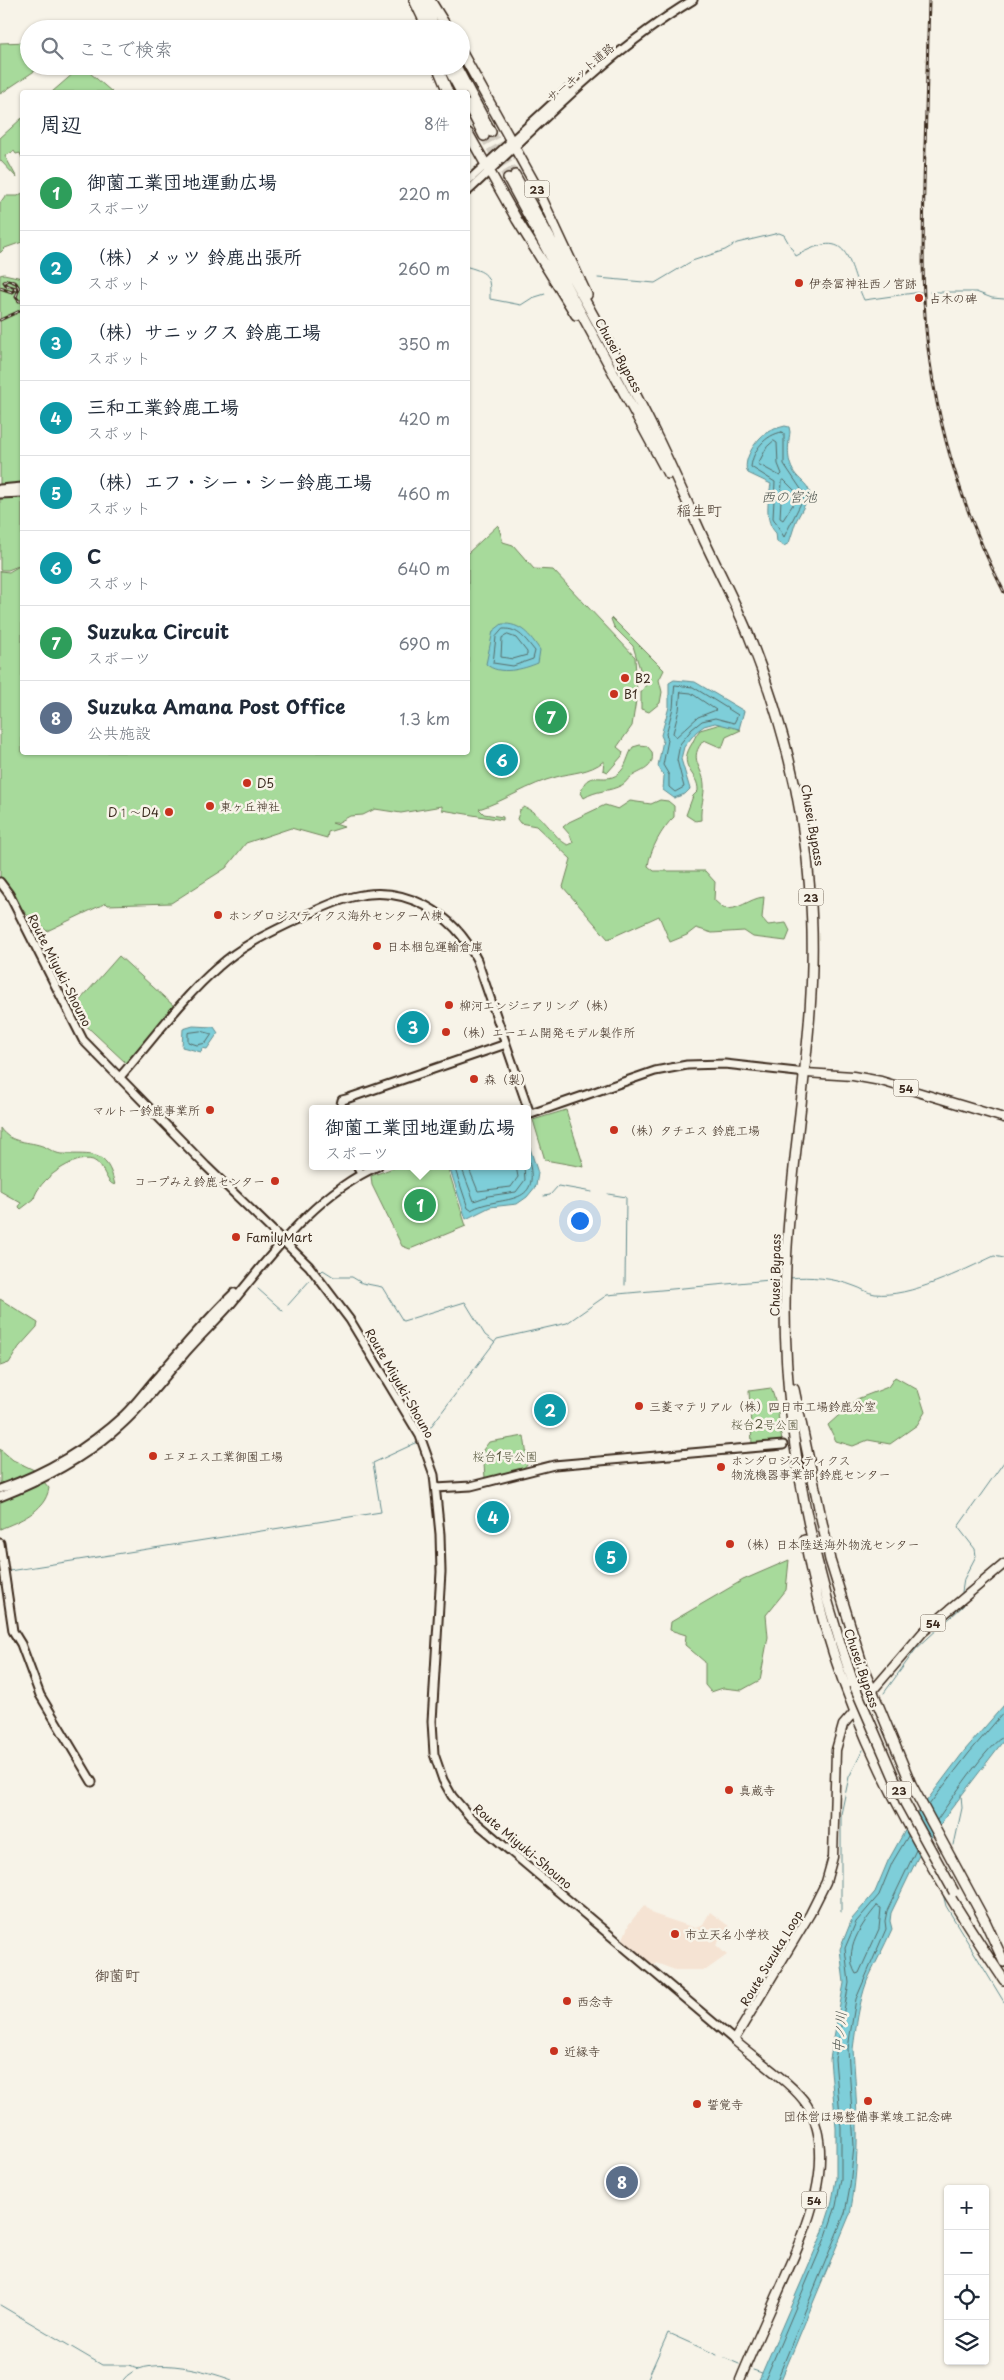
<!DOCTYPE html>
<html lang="ja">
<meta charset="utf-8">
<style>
:root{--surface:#fff;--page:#f2f2f3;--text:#1f2937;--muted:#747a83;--line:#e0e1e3;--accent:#c8321e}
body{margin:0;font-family:"Playpen Sans","Klee One",sans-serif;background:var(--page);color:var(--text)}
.controls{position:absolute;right:15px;bottom:15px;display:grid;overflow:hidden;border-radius:5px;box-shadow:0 1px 4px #0004}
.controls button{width:45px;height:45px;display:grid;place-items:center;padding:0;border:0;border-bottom:1px solid var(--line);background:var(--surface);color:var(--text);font:25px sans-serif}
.you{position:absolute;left:579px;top:1220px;width:18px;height:18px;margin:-12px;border:4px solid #fff;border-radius:50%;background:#1a73e8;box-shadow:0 0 0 8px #1a73e833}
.badge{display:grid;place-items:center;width:32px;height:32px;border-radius:50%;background:var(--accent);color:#fff;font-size:16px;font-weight:700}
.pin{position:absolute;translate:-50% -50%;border:2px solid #fff;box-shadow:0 1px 5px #0006}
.popup{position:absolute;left:309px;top:1105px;width:222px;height:65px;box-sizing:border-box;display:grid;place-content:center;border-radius:5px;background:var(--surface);filter:drop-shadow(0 1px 4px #0005);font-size:16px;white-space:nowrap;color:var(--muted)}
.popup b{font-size:19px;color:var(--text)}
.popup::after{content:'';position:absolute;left:50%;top:100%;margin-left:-10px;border:10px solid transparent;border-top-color:var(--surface)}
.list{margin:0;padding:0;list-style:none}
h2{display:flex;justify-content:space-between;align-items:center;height:65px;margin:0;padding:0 20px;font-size:21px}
h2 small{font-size:16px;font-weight:400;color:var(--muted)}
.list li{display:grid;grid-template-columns:32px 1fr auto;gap:15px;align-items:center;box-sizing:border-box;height:75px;padding:0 20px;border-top:1px solid var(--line)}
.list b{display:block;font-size:19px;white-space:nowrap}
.list p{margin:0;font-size:16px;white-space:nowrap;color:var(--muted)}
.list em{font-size:16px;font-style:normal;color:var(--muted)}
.icon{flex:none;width:28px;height:28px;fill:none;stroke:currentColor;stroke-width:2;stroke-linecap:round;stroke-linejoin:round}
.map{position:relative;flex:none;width:1004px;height:2380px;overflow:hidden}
.search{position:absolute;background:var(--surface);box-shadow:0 1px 4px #0004;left:20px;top:20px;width:450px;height:55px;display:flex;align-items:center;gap:12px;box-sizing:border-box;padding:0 18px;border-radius:28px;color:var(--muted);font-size:19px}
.panel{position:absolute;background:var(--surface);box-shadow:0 1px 4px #0004;left:20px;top:90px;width:450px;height:665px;border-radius:5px}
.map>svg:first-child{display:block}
.built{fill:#f5e3d3}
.green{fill:#a7da9b;stroke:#71825c}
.water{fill:#7eced9;stroke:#638c8e}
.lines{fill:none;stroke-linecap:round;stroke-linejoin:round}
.shore{stroke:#566c69;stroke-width:1}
.stream{stroke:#638c8e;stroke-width:1}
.highway-tunnel{stroke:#d1cbc0;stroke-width:9;stroke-dasharray:9 4.5;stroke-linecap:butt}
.secondary-casing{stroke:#3b2a1e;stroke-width:11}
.primary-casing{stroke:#3b2a1e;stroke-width:11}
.highway-casing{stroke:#3b2a1e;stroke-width:12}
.secondary{stroke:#f7f3e8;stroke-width:7}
.primary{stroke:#f7f3e8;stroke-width:8}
.highway{stroke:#f7f3e8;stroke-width:9}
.rail-casing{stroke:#3b2a1e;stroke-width:3}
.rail{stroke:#f7f3e8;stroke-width:1;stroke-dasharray:4;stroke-linecap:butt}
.highway-bridge-casing{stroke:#3b2a1e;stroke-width:12;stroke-linecap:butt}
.highway-bridge{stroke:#f7f3e8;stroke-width:9}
.poi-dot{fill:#c8321e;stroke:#f7f3e8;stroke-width:2}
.labels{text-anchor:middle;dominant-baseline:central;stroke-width:5;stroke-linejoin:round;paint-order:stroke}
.shield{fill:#f7f3e8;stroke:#73665b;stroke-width:1}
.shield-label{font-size:11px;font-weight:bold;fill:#3b2a1e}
.street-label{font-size:12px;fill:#3b2a1e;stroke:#f7f3e8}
.poi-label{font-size:12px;fill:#3b2a1e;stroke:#f7f3e8;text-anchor:start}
.park-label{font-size:12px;fill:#56563d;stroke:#f7f3e8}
.water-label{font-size:14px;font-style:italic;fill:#4c534d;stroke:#f7f3e8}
.quarter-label{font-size:15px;fill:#3b2a1e;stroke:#f7f3e8}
</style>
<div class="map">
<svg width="1004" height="2380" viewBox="0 0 1004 2380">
<rect width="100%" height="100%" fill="#f7f3e8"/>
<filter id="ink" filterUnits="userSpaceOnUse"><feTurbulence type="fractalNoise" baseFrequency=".02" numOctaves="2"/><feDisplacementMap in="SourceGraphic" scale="10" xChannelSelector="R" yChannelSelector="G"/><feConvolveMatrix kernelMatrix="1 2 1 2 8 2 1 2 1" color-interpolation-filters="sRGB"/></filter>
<g filter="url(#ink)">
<path class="built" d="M644,1905L653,1914L695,1928L702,1926L710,1912L730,1927L716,1945L727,1955L706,1970H675L656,1963L654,1966L623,1939L629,1924Z"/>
<path class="green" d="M29,42V66H42L0,94V43Z
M82,66L112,92H52Z
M22,118V158L20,153L16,154L14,151L5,156L17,178L0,160V138Z
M22,193V242L5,248L0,253V203L5,196H18Z
M4,274L22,278V752H468V553L498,525L503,542L513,545L534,569L553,570L635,657L637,694L632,726L617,747L623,752L622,756L608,772L603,770L604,761C589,773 573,772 556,777C529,784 505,801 479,809L484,814L503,817V820L442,810V806L401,813L375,809L363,815L350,816L337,823H332L344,827L328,832L327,838L291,828L246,843L226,868L171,903L108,905L106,903L47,931L26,914L3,883L0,885V571L9,572L21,565L8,570H0V275Z
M612,618L664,670L659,680L662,692L660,703L649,712L641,709V692L648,682L640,669L633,646L614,627L611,619Z
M724,723L741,730L726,737L722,748L704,740C687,759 703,767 704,784C705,796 700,806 701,820L695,821L686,815L693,796L698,791C699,773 678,769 690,747C694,741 695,735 700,730Z
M640,745L647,746L652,752C655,769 641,770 631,777C627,779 626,783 622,785C609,792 596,790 584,798L581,793C586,767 604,785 618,774C627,767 627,756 633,747Z
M660,800L668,801L674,806V817C662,828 650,850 648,866L654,871H705L715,882L714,900L723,908C738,912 749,898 764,897L762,918L768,925L786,923L790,931L786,941L753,937L744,931L712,933L696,928L687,935L670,942L659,916L608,939L563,887L571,859L536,826L520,823L517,819L520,810L524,807C547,817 553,838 568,845L573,843L570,835L563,827L569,822L605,805L618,809L630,801L651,804Z
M119,956L175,1007L126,1063L79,1019L73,1008Z
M566,1110L584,1167L545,1160L533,1120Z
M0,1128C12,1145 28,1140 45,1147C51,1150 56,1154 63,1154C92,1155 107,1149 115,1185C105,1183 105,1165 93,1160C74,1154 37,1181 34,1199L21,1209L19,1207L21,1203L0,1191Z
M399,1166H447L466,1226L410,1249L402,1246L372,1185L371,1176Z
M0,1299L38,1323L37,1327L19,1347L9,1363L0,1366Z
M895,1377L918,1390L925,1412L917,1425L890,1444L868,1440L853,1446L836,1441L828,1425L857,1399L888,1387Z
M771,1388L777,1406L782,1442L752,1444L749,1391Z
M524,1436L528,1463L523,1469L485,1478L483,1450L489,1442Z
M0,1449L13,1460L34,1470L49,1488C45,1512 19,1521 0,1529Z
M789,1560L786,1590L766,1615L768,1637L760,1680L742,1690L723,1688L711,1692L705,1685V1662L685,1645L686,1635L670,1630L671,1622L743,1580Z"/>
<path class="water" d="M785,426L789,427L790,432C788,447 786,462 796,475C802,482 809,485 810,495L796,521L789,543L784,546L777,542L776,533C764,521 768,500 771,484L748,473C741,462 756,439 766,433C772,429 778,428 785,426Z
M502,624C521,623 530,635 540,650L538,663C524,669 499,676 486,664L493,631Z
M674,680L695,682L744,711L739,729L715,723L704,726L696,732L684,747L681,759L690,789L685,794L674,798L663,790L664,776L658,766L663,740L661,735L669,707V683Z
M193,1026L214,1027L218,1033L207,1049L202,1048L201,1052L182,1047L183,1029Z
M528,1142L538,1173L536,1186L527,1197L517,1204L490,1207L466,1219L449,1166H528Z
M1004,1705V1740L951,1809L920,1853L891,1913L890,1921L892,1929C884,1947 875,1964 867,1981C859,2003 856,2027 853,2049C857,2105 861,2159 850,2214L781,2380H759L822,2234L831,2206L836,2179V2128L830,2059L844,1983L840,1949L852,1919L875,1892L888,1861L907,1827L965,1750Z"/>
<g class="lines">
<path class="shore" d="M782,432L784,434V464L805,495L784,537L773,518L775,482L751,467C753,450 765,435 782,432Z
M774,441L777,443L778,464L782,474L780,476L758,464L767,447Z
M784,480L799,495L783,520L780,518L782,482Z
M503,629C519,628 526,640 535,651L533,659L513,666L493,663L496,637Z
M508,635L516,638L527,652V655L513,659L501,657L502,638Z
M675,685L693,687L738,715L734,723L715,718L702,721L692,729L680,744L677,760L684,787L675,792L669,787V775L663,765L668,740L666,734L673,708Z
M681,692L691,693L716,710L698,717L676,737L673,733L679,710Z
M201,1031L212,1034L206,1043L197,1045L188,1042V1033Z
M454,1166L468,1208L471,1210C499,1194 544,1210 528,1158
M461,1166L474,1201L488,1196L516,1192L525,1180L524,1166
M468,1166L478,1191L511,1187L518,1177L516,1166
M929,1805L969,1753L1004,1712
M937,1820C946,1807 992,1738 1004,1737
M877,1906L881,1908L879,1929L859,1973L856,1974C842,1951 862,1924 877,1906Z
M765,2380L826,2236L836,2206L841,2179V2128L835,2059L849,1983L845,1948L856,1922L879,1895L892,1863L908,1836
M777,2380L845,2213L850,2186L854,2146L848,2049L850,2035L856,1999L886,1929L885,1921L887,1911L916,1850"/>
<path class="stream" d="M468,267C490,273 490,277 490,299L521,305L532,298L545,294
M598,278L655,283L692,261L725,250L737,243L779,233L784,235L796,256C852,225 846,261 864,300L921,292
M930,292H976L992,298L1004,299
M608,1194L626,1197L625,1285
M544,1196L550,1195L558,1186L592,1192
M321,1272L323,1270L334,1277H352L362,1283L382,1287L403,1321L465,1302L485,1335L494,1342
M790,1278C810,1276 834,1278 854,1286C861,1288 867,1293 875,1294C909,1298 962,1271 994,1256L1004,1258
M258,1289L283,1311
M288,1305L311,1279
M423,1437L497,1339L567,1323L607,1295L781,1279
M9,1571L381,1512L373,1463L418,1442
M962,1592L964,1579L976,1556L975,1549L958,1527L1004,1462
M884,1693L916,1649L964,1605
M954,1845L962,1808L961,1794
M942,1890L946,1906L1004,2002
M841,1912V1814L849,1777L863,1750
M0,2305L102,2365H129L139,2368
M725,2358L739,2364
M753,2370L762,2373
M123,2380C143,2353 205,2370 232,2380
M647,2380L668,2333L717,2355"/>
<path class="highway-tunnel" d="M491,132L515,175
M484,136L508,178"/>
<g class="secondary-casing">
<path id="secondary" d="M468,181L567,90
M468,191C540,124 608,51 693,0
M0,489L22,487
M0,494L22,493
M0,882L9,894L83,1040L206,1166L309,1266L350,1320L420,1436L434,1475L440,1534L441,1572L432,1721L434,1754L443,1780L452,1796L471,1818L734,2040
M119,1078C151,1042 182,998 218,967C240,947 265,935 292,922C311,913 331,902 352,897C404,883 454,913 477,960L530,1114
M340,1109L342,1100L346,1099L506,1044
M528,1115L655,1071L687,1065L725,1064L806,1073
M357,1166L361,1174
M436,1488L471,1486L554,1465L783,1445
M0,1489C46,1473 88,1448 124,1415C137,1403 147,1388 159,1375C183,1347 207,1319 234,1293
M0,1497C40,1481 79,1461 112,1433C140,1410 162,1380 186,1352C200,1336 216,1321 230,1305C273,1253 315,1194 378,1166
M0,1543L13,1631L21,1644L40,1695L92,1782"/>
</g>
<g class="primary-casing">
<path id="primary" d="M806,1073L853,1076L881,1081L1004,1118
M740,2380C752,2351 765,2322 778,2293C801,2241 841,2161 807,2105C794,2084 754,2058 734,2040L810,1914L826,1882L833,1857L836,1750L843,1725L923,1632L1004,1564"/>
</g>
<g class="highway-casing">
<path id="highway" d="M414,0L428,29
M423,0L436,29
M430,0L448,29
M461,51L536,186L587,295
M437,66L448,92
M447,66L461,92
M456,66L491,132
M468,105L484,136
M468,133L517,220L576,315
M515,175C563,263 615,350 659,441C675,474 690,509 705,542C720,574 736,604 749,636C781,716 804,805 810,891C820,1011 794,1128 787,1247C777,1397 805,1544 854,1685
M508,178L668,474
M794,1389L830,1560L865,1673L911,1784L985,1921L1004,1962
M805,1540C833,1702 913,1846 1004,1980"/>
</g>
<use href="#secondary" class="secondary"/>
<use href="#primary" class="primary"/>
<use href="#highway" class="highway"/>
<g class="rail-casing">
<path id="rail" d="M929,0C927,62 926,124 924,185C923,244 921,304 930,363C942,443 967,520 1004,592
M0,288L12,292L16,288L6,285L4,282L8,280L16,283L19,288L16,297L19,301H22
M0,320L22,310"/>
</g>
<use href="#rail" class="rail"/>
<g class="highway-bridge-casing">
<path id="highway-bridge" d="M854,1685L905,1803L954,1892"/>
</g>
<use href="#highway-bridge" class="highway-bridge"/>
</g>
</g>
<g class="poi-dot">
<circle cx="799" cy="283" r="5"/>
<circle cx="919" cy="298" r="5"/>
<circle cx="625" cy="678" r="5"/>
<circle cx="614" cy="694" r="5"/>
<circle cx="247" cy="783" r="5"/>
<circle cx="210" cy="806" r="5"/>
<circle cx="169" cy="812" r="5"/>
<circle cx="218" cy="915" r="5"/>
<circle cx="377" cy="946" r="5"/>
<circle cx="449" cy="1005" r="5"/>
<circle cx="446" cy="1032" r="5"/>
<circle cx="474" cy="1079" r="5"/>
<circle cx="210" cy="1110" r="5"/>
<circle cx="614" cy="1130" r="5"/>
<circle cx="275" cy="1181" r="5"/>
<circle cx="236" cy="1237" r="5"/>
<circle cx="639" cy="1406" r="5"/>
<circle cx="153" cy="1456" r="5"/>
<circle cx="721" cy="1467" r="5"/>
<circle cx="730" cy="1544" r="5"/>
<circle cx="729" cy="1790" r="5"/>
<circle cx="675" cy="1934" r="5"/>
<circle cx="567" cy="2001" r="5"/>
<circle cx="554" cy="2051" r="5"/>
<circle cx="868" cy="2101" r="5"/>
<circle cx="697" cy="2104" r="5"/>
</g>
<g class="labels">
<g class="shield">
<rect x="524.5" y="180.5" width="25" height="17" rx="4"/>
<rect x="798.5" y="888.5" width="25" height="17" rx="4"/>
<rect x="893.5" y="1079.5" width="25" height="17" rx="4"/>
<rect x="920.5" y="1614.5" width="25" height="17" rx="4"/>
<rect x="886.5" y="1781.5" width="25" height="17" rx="4"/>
<rect x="801.5" y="2191.5" width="25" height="17" rx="4"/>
</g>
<g class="shield-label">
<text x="537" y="189">23</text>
<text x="811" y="897">23</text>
<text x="906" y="1088">54</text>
<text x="933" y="1623">54</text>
<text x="899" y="1790">23</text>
<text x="814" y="2200">54</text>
</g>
<g class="street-label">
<text transform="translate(580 72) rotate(-40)">サーキット道路</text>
<text transform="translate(619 355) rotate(61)">Chusei Bypass</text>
<text transform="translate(813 825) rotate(80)">Chusei Bypass</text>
<text transform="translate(60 970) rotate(63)">Route Miyuki-Shouno</text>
<text transform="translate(775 1275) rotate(-89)">Chusei Bypass</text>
<text transform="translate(400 1383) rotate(60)">Route Miyuki-Shouno</text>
<text transform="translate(862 1668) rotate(71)">Chusei Bypass</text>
<text transform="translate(523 1846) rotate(40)">Route Miyuki-Shouno</text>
<text transform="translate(771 1958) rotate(-59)">Route Suzuka Loop</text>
</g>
<g class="poi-label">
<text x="809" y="283">伊奈冨神社西ノ宮跡</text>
<text x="929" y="298">占木の碑</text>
<text x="635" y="678">B2</text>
<text x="624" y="694">B1</text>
<text x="257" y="783">D5</text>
<text x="220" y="806">東ヶ丘神社</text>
<text x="159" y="812" text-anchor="end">D１～D4</text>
<text x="228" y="915">ホンダロジスティクス海外センターＡ棟</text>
<text x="387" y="946">日本梱包運輸倉庫</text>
<text x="459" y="1005">柳河エンジニアリング（株）</text>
<text x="456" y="1032">（株）エーエム開発モデル製作所</text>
<text x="484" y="1079">森（製）</text>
<text x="200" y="1110" text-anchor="end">マルトー鈴鹿事業所</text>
<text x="624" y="1130">（株）タチエス 鈴鹿工場</text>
<text x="265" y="1181" text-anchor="end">コープみえ鈴鹿センター</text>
<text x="246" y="1237">FamilyMart</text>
<text x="649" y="1406">三菱マテリアル（株）四日市工場鈴鹿分室</text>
<text x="163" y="1456">エヌエス工業御園工場</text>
<text x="731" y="1460">ホンダロジスティクス<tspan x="731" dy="14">物流機器事業部 鈴鹿センター</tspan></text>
<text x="740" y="1544">（株）日本陸送海外物流センター</text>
<text x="739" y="1790">真蔵寺</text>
<text x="685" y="1934">市立天名小学校</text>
<text x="577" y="2001">西念寺</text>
<text x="564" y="2051">近縁寺</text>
<text x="707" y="2104">誓覚寺</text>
<text x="868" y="2116" text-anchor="middle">団体営ほ場整備事業竣工記念碑</text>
</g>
<g class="park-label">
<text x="765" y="1424">桜台2号公園</text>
<text x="505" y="1456">桜台1号公園</text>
</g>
<g class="water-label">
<text x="789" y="496">西の宮池</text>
<text transform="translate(839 2032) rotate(-85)">中ノ川</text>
</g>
<g class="quarter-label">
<text x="699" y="509">稲生町</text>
<text x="117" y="1974">御薗町</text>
</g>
</g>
</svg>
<div class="controls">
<button>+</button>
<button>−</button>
<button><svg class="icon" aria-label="locate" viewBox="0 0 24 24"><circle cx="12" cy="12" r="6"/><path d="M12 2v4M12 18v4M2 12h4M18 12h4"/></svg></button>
<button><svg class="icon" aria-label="layers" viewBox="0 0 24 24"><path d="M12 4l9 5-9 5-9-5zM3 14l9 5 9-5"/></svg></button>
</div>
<div class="you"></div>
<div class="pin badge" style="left:420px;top:1205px;background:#2e9e5b">1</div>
<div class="popup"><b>御薗工業団地運動広場</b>スポーツ</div>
<div class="pin badge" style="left:550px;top:1410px;background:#0f9aa8">2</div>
<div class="pin badge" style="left:413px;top:1027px;background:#0f9aa8">3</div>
<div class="pin badge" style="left:493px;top:1517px;background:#0f9aa8">4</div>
<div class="pin badge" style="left:611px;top:1557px;background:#0f9aa8">5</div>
<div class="pin badge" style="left:502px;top:760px;background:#0f9aa8">6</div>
<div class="pin badge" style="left:551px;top:717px;background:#2e9e5b">7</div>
<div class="pin badge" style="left:622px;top:2182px;background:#5c6f8a">8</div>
<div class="search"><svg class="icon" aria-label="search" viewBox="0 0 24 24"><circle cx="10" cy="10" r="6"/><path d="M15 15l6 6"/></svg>ここで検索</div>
<section class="panel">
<h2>周辺<small>8件</small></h2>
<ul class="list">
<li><span class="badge" style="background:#2e9e5b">1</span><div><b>御薗工業団地運動広場</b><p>スポーツ</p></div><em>220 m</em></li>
<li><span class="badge" style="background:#0f9aa8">2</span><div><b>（株）メッツ 鈴鹿出張所</b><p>スポット</p></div><em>260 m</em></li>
<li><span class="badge" style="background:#0f9aa8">3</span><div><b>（株）サニックス 鈴鹿工場</b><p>スポット</p></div><em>350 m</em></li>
<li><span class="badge" style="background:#0f9aa8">4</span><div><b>三和工業鈴鹿工場</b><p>スポット</p></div><em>420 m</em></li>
<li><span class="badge" style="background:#0f9aa8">5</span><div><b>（株）エフ・シー・シー鈴鹿工場</b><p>スポット</p></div><em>460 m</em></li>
<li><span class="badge" style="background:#0f9aa8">6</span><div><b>C</b><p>スポット</p></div><em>640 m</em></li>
<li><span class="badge" style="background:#2e9e5b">7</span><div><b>Suzuka Circuit</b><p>スポーツ</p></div><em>690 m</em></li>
<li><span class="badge" style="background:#5c6f8a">8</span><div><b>Suzuka Amana Post Office</b><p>公共施設</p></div><em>1.3 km</em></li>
</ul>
</section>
</div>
